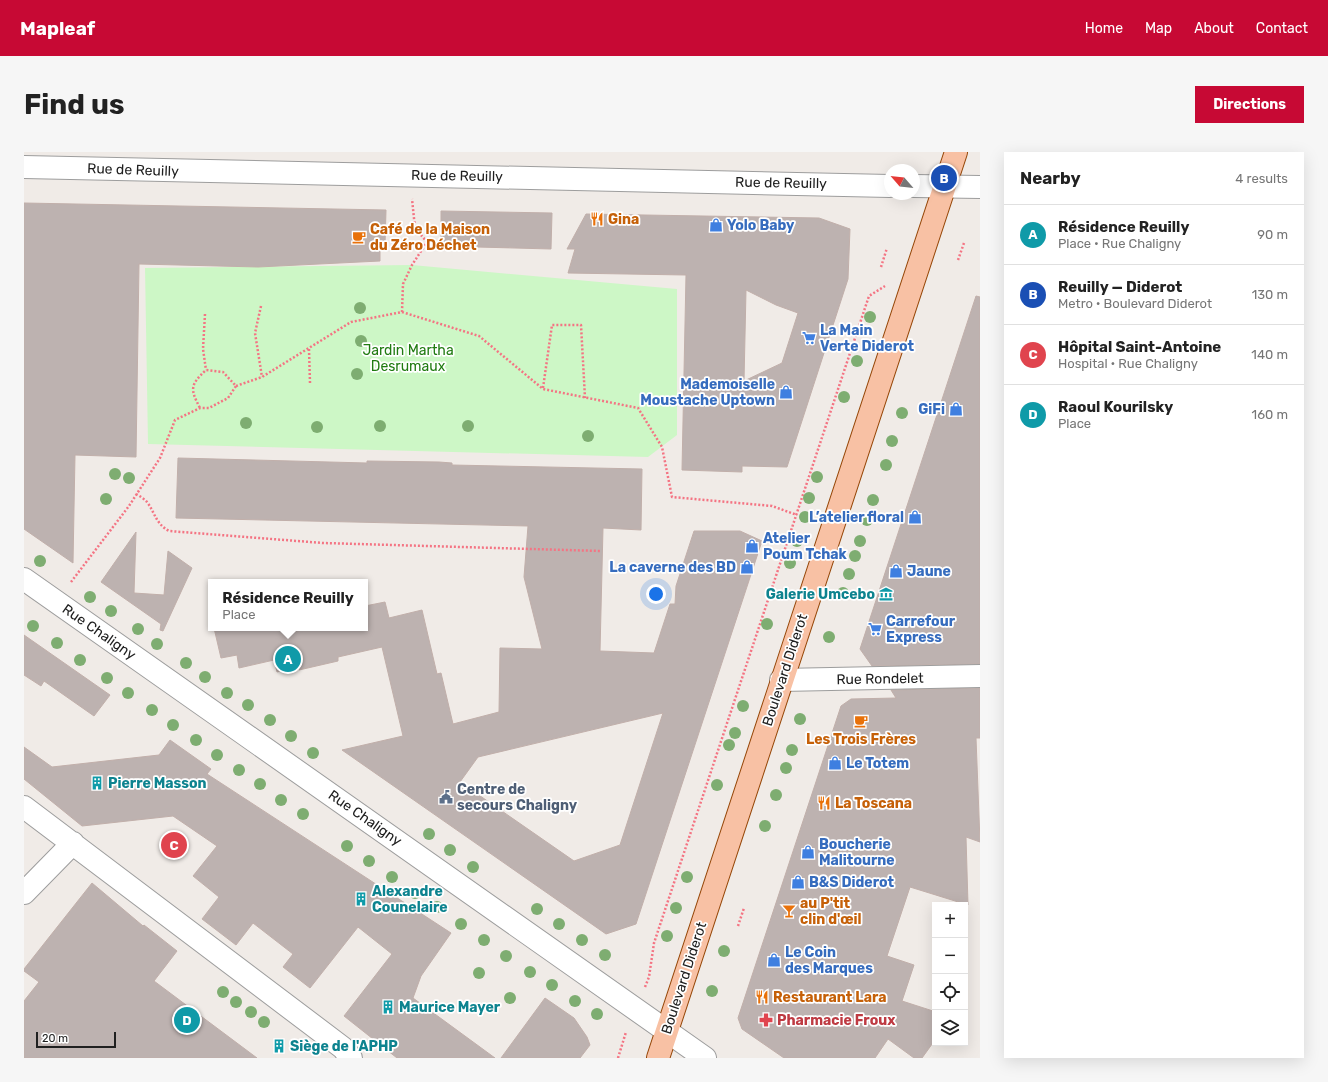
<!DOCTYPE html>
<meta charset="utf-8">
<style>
:root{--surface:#fff;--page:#f6f6f6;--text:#222;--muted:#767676;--line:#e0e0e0;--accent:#c70934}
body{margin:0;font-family:Rubik,sans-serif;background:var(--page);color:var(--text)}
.controls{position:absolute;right:12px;bottom:12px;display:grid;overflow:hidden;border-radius:0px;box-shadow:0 4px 16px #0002}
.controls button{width:36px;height:36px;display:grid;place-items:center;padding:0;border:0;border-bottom:1px solid var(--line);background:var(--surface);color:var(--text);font:20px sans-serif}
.compass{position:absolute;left:860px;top:12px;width:36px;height:36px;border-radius:50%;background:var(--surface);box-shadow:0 4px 16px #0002;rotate:298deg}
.scale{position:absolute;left:12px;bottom:10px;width:80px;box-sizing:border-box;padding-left:4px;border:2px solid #202020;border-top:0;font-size:11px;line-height:14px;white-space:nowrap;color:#202020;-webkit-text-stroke:3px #fff;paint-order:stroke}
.you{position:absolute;left:632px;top:442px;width:14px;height:14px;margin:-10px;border:3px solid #fff;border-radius:50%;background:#1a73e8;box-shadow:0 0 0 6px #1a73e833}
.badge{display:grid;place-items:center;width:26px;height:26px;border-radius:50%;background:var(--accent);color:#fff;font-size:13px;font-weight:700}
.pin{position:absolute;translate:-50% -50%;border:2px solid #fff;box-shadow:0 1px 4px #0006}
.popup{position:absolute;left:184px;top:427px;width:160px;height:52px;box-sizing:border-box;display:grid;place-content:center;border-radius:0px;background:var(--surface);filter:drop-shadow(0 1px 3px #0005);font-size:13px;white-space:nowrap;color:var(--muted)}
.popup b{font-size:15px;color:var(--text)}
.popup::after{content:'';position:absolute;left:50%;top:100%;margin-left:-8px;border:8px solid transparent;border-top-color:var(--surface)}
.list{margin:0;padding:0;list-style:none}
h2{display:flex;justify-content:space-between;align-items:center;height:52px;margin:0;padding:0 16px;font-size:17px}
h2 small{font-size:13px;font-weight:400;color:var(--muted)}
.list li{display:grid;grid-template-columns:26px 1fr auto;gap:12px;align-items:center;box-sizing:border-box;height:60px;padding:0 16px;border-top:1px solid var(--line)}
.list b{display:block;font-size:15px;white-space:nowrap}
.list p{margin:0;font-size:13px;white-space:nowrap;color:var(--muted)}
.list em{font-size:13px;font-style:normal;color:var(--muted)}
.icon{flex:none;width:22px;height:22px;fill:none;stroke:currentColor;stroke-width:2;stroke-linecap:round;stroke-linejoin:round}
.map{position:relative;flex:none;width:956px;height:906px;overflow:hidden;border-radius:0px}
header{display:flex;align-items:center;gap:24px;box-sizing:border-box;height:56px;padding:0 20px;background:var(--accent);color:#fff}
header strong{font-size:19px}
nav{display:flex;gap:22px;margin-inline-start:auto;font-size:14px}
.intro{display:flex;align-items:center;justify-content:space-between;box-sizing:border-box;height:96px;padding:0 24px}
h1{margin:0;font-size:28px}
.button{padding:10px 18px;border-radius:0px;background:var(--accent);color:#fff;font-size:14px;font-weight:700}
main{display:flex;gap:24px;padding:0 24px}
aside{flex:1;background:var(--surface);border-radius:0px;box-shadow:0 4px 16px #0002}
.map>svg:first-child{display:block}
.park{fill:#cdf7c6}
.building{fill:#bdb2b0;stroke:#c1afaa;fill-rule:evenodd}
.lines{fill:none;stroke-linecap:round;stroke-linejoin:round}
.minor-casing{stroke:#9d9d9d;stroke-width:24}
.major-casing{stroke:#954607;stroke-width:24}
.path{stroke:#f47483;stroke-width:2.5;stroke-dasharray:2 2;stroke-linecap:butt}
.minor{stroke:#fff;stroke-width:22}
.major{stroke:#f8c1a4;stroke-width:22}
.tree{fill:#7ead71}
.labels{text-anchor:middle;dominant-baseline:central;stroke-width:3.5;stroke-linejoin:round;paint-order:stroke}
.street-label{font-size:14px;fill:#202020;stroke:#fff}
.food-label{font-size:14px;font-weight:bold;fill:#c56008;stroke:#fff;text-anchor:start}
.shop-label{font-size:14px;font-weight:bold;fill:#366cbe;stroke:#fff;text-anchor:start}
.park-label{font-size:14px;fill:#207b11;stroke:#fff}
.culture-label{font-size:14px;font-weight:bold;fill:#0d838f;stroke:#fff;text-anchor:start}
.service-label{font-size:14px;font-weight:bold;fill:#4e5e75;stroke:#fff;text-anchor:start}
.health-label{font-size:14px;font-weight:bold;fill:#be3a42;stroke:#fff;text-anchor:start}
</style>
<header>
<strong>Mapleaf</strong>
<nav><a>Home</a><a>Map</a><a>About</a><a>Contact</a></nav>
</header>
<div class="intro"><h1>Find us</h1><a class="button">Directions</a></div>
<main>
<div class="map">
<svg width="956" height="906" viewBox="0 0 956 906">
<rect width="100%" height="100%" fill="#f0ebe7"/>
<path class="park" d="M388,113L653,137V283L624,305L124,292L121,116Z"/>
<path class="building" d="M0,51L362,58L361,93H356V109L234,115L115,112L112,305L51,303L49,411L0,377Z
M417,59L528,61L527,97L417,94Z
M562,62L795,66L826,77L824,127L763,315L718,314V320L658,318L662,123L544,121L551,97H543ZM722,138L752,153L774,161L758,211L720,229Z
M952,144L956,145V512L848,514L836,497Z
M154,306L343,311V309L415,310L428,311V313L618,317L617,378L579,376L576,499L630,501L646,452H651L652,434L670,379H716L738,389L612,772L582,782L318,598L379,584L358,495L314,505V509L275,518L274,515L253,520L250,508L215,516L213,503L197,506L190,476H341V454L361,450L365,466L398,458L413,522L417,521L429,572L475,560L476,496L518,497L500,425L504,374L152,366ZM639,561L596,693L550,709L436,630L454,605Z
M112,380L110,441L140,443L144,399L168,416L139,479L136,478L137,472L77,430Z
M0,483L86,543L70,564L20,529L17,534L0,523Z
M956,536V586H952L956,690L942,685L944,753L886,735L863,804L890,813L878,849L909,859L911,863V888L898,906H890L864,887L851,906H760L718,877L714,866L817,554L827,547L872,546L867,538Z
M146,588L187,617L183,622L427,781L397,824L389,846L471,906H373L320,864L368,802L334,775L286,836L259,815L269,802L229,771L212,793L178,767L195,745L169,724L193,694L149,664L58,674L0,627V595L28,615L135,603Z
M68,731L119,774L120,773L153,799L130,829L233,906H0V849L15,830L0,819V817Z
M521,846L550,866L563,885L566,893L556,906H477Z"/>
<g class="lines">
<g class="minor-casing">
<path id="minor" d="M0,15L866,34
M890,34L956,35
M0,427L681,906
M757,528L956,524
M0,655L319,896L327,906
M0,741L49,691"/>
</g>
<g class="major-casing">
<path id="major" d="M634,906L932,0"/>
</g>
<path class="path" d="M934,108L940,91
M857,115L863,96
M237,154L231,181L238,225
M378,160L455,184L519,237L614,256L638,295L648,345L748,354L773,363
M181,162L179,197L182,218
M285,197L286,231
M212,234L238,225L327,170L378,160L379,132L388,113L403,90L391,76L388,47
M519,236L528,173H557L561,246
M112,342C116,344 120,347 123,350C131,361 132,372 145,379L299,391L577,399
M47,430L105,354L136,306L151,268L176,256H185L204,246L212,234L199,220L182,218C166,233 166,237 176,256
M714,774L720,756
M621,835L625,825L630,791L845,144L861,134
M594,906L602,880"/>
<use href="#minor" class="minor"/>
<use href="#major" class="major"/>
</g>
<g class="tree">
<circle cx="336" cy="156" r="6"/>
<circle cx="846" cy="165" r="6"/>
<circle cx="337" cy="189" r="6"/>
<circle cx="833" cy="209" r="6"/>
<circle cx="333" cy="222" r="6"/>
<circle cx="820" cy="245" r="6"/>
<circle cx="878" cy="261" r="6"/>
<circle cx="222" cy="271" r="6"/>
<circle cx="356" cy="274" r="6"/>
<circle cx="444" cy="274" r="6"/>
<circle cx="293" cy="275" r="6"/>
<circle cx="564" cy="284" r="6"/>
<circle cx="868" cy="289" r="6"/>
<circle cx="862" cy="313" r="6"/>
<circle cx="91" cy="322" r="6"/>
<circle cx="793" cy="325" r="6"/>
<circle cx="105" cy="326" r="6"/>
<circle cx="785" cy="346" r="6"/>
<circle cx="82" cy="347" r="6"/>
<circle cx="849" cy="348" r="6"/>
<circle cx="781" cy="365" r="6"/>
<circle cx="843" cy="368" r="6"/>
<circle cx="773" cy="389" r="6"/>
<circle cx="836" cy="389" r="6"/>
<circle cx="831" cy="404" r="6"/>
<circle cx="16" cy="409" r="6"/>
<circle cx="766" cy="411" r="6"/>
<circle cx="825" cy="422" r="6"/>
<circle cx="819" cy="441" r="6"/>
<circle cx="66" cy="445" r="6"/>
<circle cx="87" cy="459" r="6"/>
<circle cx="743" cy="472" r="6"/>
<circle cx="9" cy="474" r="6"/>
<circle cx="114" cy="477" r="6"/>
<circle cx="805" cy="485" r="6"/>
<circle cx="33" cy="491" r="6"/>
<circle cx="133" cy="492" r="6"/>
<circle cx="56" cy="508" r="6"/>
<circle cx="162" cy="511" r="6"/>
<circle cx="181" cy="525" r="6"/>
<circle cx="83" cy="526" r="6"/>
<circle cx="104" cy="541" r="6"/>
<circle cx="203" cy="541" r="6"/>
<circle cx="224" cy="553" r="6"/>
<circle cx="719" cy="554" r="6"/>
<circle cx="128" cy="558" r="6"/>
<circle cx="776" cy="567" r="6"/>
<circle cx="246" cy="568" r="6"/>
<circle cx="149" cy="573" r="6"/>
<circle cx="711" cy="581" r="6"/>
<circle cx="267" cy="584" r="6"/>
<circle cx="172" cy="588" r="6"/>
<circle cx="705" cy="593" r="6"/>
<circle cx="768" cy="598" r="6"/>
<circle cx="289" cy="601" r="6"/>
<circle cx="193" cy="603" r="6"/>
<circle cx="762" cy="616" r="6"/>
<circle cx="215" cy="618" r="6"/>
<circle cx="236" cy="632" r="6"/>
<circle cx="693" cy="633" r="6"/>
<circle cx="752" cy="643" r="6"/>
<circle cx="257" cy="648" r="6"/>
<circle cx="279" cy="662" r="6"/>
<circle cx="741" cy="674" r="6"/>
<circle cx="405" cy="682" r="6"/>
<circle cx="323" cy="694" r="6"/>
<circle cx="426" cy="698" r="6"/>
<circle cx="345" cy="709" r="6"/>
<circle cx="449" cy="715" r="6"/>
<circle cx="368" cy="725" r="6"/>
<circle cx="663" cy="725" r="6"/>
<circle cx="391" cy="741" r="6"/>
<circle cx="413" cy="755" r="6"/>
<circle cx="652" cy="756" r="6"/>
<circle cx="513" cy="757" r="6"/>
<circle cx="437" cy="772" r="6"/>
<circle cx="535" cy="772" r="6"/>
<circle cx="643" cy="784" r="6"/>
<circle cx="460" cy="788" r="6"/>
<circle cx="558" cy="788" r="6"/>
<circle cx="700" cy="799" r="6"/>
<circle cx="581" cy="803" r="6"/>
<circle cx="482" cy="804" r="6"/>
<circle cx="506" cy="820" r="6"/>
<circle cx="455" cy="821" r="6"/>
<circle cx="528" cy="833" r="6"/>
<circle cx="688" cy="839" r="6"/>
<circle cx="199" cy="840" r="6"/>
<circle cx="486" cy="846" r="6"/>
<circle cx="551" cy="849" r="6"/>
<circle cx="212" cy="850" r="6"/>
<circle cx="227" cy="860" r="6"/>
<circle cx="573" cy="862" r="6"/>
<circle cx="240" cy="870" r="6"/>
</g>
<defs>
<g id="restaurant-bare" transform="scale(1.08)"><path d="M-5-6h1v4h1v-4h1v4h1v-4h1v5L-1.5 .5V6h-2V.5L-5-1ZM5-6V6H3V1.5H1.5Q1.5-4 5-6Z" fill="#e8710a" stroke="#fff" stroke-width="2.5" paint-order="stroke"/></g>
<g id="shop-bare" transform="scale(1.08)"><path d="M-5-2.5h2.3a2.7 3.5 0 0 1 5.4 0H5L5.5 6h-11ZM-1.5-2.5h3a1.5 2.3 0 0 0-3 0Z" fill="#3f7fe0" stroke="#fff" stroke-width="2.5" paint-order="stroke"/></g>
<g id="cafe-bare" transform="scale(1.08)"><path d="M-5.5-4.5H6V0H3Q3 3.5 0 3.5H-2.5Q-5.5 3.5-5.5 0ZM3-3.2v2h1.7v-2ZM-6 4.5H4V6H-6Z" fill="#e8710a" stroke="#fff" stroke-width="2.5" paint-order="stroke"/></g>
<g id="supermarket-bare" transform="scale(1.08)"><path d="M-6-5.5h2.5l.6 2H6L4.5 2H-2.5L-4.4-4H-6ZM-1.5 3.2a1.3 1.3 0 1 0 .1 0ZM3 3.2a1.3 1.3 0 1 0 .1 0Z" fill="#3f7fe0" stroke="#fff" stroke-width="2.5" paint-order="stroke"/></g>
<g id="museum-bare" transform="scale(1.08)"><path d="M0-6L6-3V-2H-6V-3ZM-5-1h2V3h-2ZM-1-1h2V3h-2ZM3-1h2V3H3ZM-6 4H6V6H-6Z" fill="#0f9aa8" stroke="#fff" stroke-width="2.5" paint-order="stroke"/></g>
<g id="building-bare" transform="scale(1.08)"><path d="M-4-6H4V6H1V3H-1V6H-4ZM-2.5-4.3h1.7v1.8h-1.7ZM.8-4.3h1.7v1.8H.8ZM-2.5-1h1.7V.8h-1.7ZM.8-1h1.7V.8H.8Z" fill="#0f9aa8" stroke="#fff" stroke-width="2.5" paint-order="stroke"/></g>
<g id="civic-bare" transform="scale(1.08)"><path d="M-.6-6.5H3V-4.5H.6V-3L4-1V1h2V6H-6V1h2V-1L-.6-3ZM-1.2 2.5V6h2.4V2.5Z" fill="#5c6f8a" stroke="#fff" stroke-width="2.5" paint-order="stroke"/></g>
<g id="bar-bare" transform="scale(1.08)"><path d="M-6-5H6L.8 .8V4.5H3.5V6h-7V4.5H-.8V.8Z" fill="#e8710a" stroke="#fff" stroke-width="2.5" paint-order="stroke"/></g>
<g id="pharmacy-bare" transform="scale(1.08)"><path d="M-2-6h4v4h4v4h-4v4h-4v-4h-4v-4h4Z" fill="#e0444e" stroke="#fff" stroke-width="2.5" paint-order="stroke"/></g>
</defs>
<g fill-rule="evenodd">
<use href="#restaurant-bare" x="573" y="67"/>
<use href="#shop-bare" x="692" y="73"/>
<use href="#cafe-bare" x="335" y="85"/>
<use href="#supermarket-bare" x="785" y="186"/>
<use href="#shop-bare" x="762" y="240"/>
<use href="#shop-bare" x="932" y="257"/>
<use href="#shop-bare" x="891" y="365"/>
<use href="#shop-bare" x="728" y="394"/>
<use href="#shop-bare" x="723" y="415"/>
<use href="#shop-bare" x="872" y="419"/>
<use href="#museum-bare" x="862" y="442"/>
<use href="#supermarket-bare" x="851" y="477"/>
<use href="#cafe-bare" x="837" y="569"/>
<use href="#shop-bare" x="811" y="611"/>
<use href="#building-bare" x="73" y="631"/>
<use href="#civic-bare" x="422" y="645"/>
<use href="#restaurant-bare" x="800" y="651"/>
<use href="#shop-bare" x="784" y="700"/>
<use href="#shop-bare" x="774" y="730"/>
<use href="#building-bare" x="337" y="747"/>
<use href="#bar-bare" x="765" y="759"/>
<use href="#shop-bare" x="750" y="808"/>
<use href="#restaurant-bare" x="738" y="845"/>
<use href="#building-bare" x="364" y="855"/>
<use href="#pharmacy-bare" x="742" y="868"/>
<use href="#building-bare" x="255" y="894"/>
</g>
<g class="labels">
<g class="street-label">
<text transform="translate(109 18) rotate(2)">Rue de Reuilly</text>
<text transform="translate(433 24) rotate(1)">Rue de Reuilly</text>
<text transform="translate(757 31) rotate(1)">Rue de Reuilly</text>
<text transform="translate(75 480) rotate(35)">Rue Chaligny</text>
<text transform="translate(761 518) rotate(-72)">Boulevard Diderot</text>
<text transform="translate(856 527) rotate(-1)">Rue Rondelet</text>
<text transform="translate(341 666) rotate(35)">Rue Chaligny</text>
<text transform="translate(660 826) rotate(-72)">Boulevard Diderot</text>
</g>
<g class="food-label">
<text x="584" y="67">Gina</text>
<text x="346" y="77">Café de la Maison<tspan x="346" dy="16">du Zéro Déchet</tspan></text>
<text x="837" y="587" text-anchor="middle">Les Trois Frères</text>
<text x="811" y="651">La Toscana</text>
<text x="776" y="751">au P'tit<tspan x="776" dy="16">clin d'œil</tspan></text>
<text x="749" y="845">Restaurant Lara</text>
</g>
<g class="shop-label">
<text x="703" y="73">Yolo Baby</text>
<text x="796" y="178">La Main<tspan x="796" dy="16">Verte Diderot</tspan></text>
<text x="751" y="232" text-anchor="end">Mademoiselle<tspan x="751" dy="16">Moustache Uptown</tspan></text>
<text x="921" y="257" text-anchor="end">GiFi</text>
<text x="880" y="365" text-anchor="end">L’atelier floral</text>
<text x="739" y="386">Atelier<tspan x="739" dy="16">Poum Tchak</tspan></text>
<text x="712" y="415" text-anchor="end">La caverne des BD</text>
<text x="883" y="419">Jaune</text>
<text x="862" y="469">Carrefour<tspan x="862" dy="16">Express</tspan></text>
<text x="822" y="611">Le Totem</text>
<text x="795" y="692">Boucherie<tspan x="795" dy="16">Malitourne</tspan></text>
<text x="785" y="730">B&amp;S Diderot</text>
<text x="761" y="800">Le Coin<tspan x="761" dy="16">des Marques</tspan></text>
</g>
<g class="park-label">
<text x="384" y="198">Jardin Martha<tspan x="384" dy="16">Desrumaux</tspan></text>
</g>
<g class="culture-label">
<text x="851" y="442" text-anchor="end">Galerie Umcebo</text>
<text x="84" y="631">Pierre Masson</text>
<text x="348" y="739">Alexandre<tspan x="348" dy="16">Counelaire</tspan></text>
<text x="375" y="855">Maurice Mayer</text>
<text x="266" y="894">Siège de l'APHP</text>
</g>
<g class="service-label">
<text x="433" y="637">Centre de<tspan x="433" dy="16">secours Chaligny</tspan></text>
</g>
<g class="health-label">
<text x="753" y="868">Pharmacie Froux</text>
</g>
</g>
</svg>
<div class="controls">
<button>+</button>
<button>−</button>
<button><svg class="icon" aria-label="locate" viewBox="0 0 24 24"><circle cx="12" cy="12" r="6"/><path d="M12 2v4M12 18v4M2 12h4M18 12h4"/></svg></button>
<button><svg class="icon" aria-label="layers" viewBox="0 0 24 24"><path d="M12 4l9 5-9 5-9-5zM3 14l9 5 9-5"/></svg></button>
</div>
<svg class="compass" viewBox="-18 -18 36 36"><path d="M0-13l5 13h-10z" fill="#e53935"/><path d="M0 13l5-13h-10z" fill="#767676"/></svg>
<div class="scale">20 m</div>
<div class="you"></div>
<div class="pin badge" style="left:264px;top:507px;background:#0f9aa8">A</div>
<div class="popup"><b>Résidence Reuilly</b>Place</div>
<div class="pin badge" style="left:920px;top:26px;background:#1a4fb4">B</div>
<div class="pin badge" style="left:150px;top:693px;background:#e0444e">C</div>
<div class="pin badge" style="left:163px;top:868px;background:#0f9aa8">D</div>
</div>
<aside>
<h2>Nearby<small>4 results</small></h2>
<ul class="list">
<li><span class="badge" style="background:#0f9aa8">A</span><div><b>Résidence Reuilly</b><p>Place · Rue Chaligny</p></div><em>90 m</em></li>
<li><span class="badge" style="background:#1a4fb4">B</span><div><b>Reuilly — Diderot</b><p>Metro · Boulevard Diderot</p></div><em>130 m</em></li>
<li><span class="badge" style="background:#e0444e">C</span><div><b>Hôpital Saint-Antoine</b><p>Hospital · Rue Chaligny</p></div><em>140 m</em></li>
<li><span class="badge" style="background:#0f9aa8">D</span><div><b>Raoul Kourilsky</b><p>Place</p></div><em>160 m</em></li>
</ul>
</aside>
</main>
